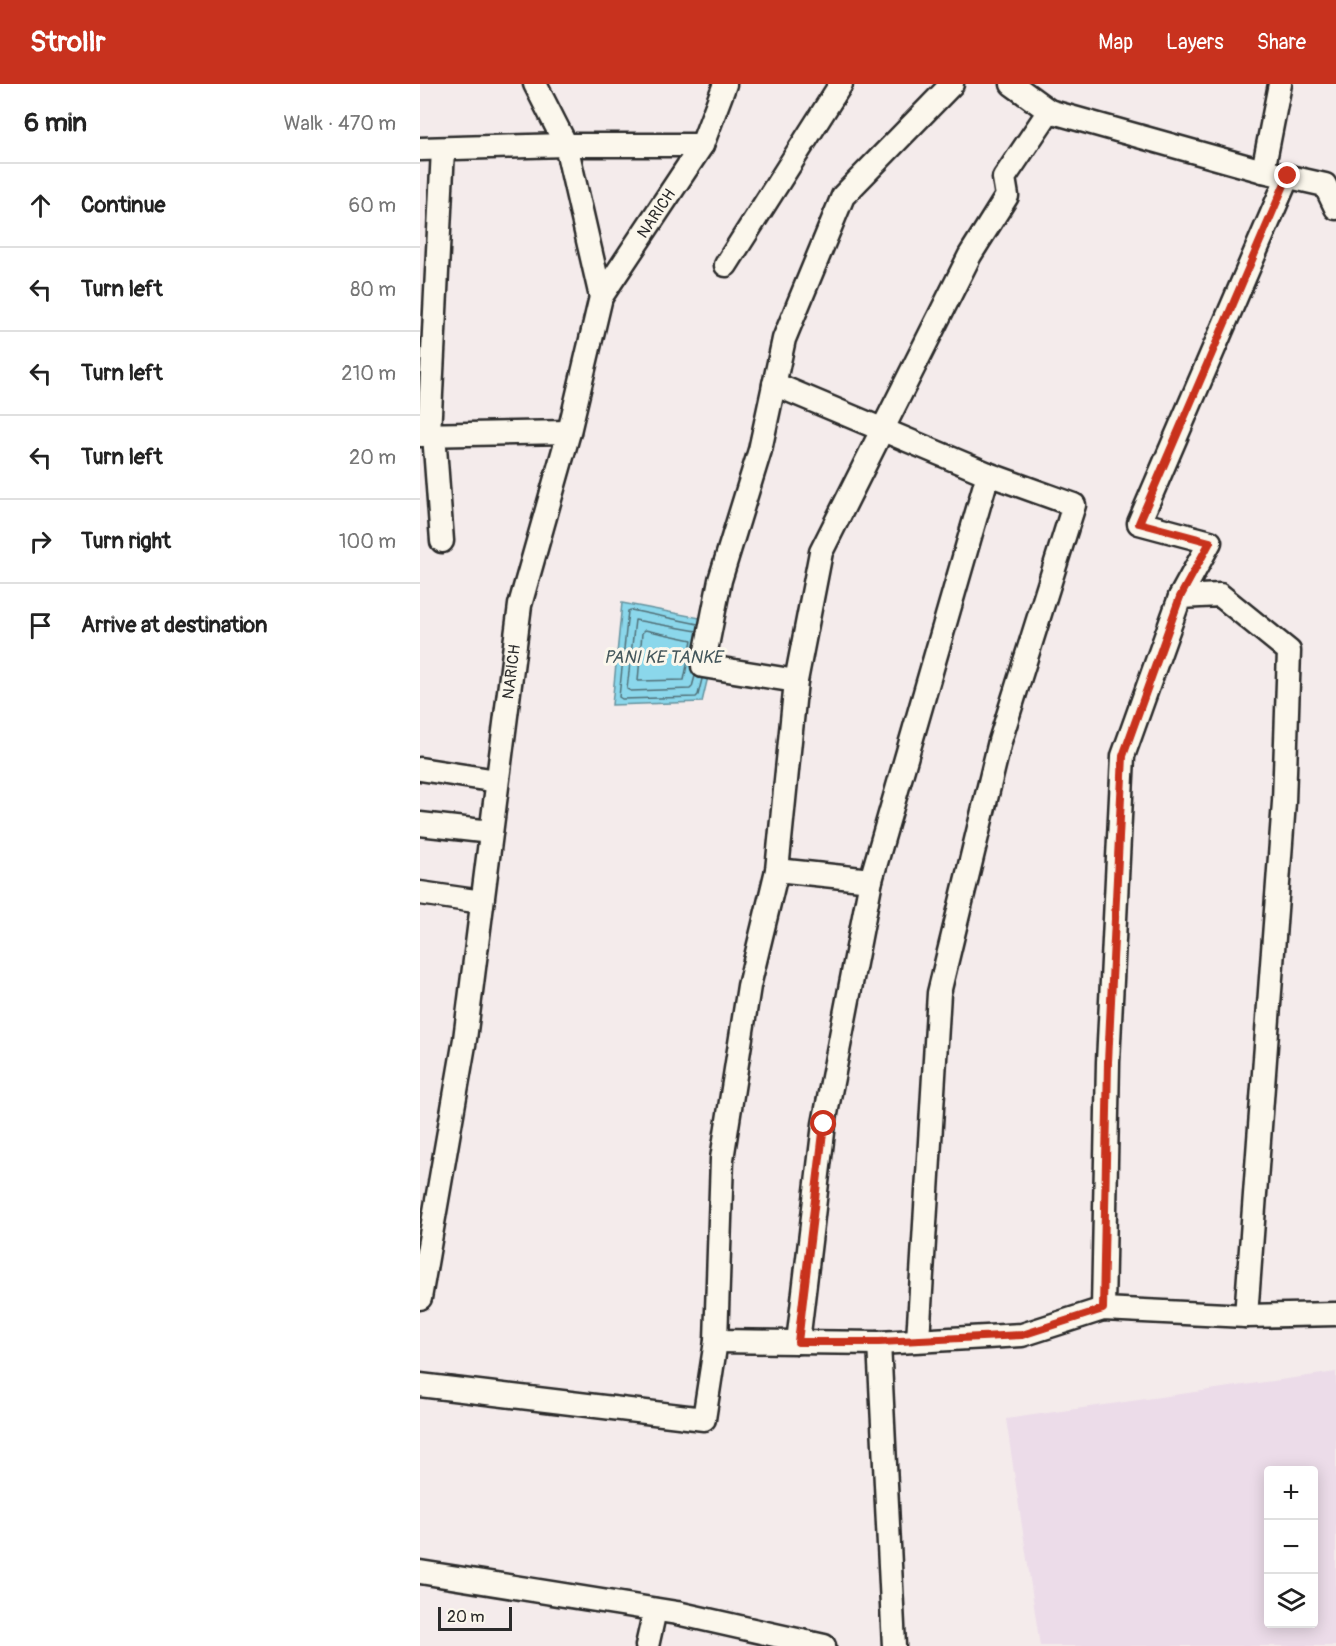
<!DOCTYPE html>
<meta charset="utf-8">
<style>
:root{--surface:#fff;--page:#f2f2f2;--text:#222;--muted:#767676;--line:#e0e0e0;--accent:#c8321e}
body{margin:0;font-family:Pangolin,sans-serif;background:var(--page);color:var(--text)}
.controls{position:absolute;right:18px;bottom:18px;display:grid;overflow:hidden;border-radius:6px;box-shadow:0 3px 15px #0003}
.controls button{width:54px;height:54px;display:grid;place-items:center;padding:0;border:0;border-bottom:2px solid var(--line);background:var(--surface);color:var(--text);font:30px sans-serif}
.scale{position:absolute;left:18px;bottom:15px;width:74px;box-sizing:border-box;padding-left:6px;border:3px solid #2b2b2b;border-top:0;font-size:16px;line-height:21px;white-space:nowrap;color:#2b2b2b;-webkit-text-stroke:4px #fbf7ec;paint-order:stroke}
.stop{position:absolute;width:18px;height:18px;margin:-14px;border:4px solid #c8321e;border-radius:50%;background:#fff}
.stop.end{background:#c8321e;border-color:#fff;box-shadow:0 2px 6px #0008}
.list{margin:0;padding:0;list-style:none}
h2{display:flex;justify-content:space-between;align-items:center;height:78px;margin:0;padding:0 24px;font-size:26px}
h2 small{font-size:20px;font-weight:400;color:var(--muted)}
.list li{display:grid;grid-template-columns:39px 1fr auto;gap:18px;align-items:center;box-sizing:border-box;height:84px;padding:0 24px;border-top:2px solid var(--line)}
.list b{display:block;font-size:22px;white-space:nowrap}
.list em{font-size:20px;font-style:normal;color:var(--muted)}
.icon{flex:none;width:33px;height:33px;fill:none;stroke:currentColor;stroke-width:2;stroke-linecap:round;stroke-linejoin:round}
.map{position:relative;flex:none;width:916px;height:1562px;overflow:hidden}
header{display:flex;align-items:center;gap:36px;box-sizing:border-box;height:84px;padding:0 30px;background:var(--accent);color:#fff}
header strong{font-size:28px}
nav{display:flex;gap:33px;margin-inline-start:auto;font-size:21px}
main{display:flex}
aside{flex:1;background:var(--surface)}
.map>svg:first-child{display:block}
.built{fill:#ecdce9;fill-rule:evenodd}
.water{fill:#8bd7eb;stroke:#65929e;stroke-width:1.5}
.lines{fill:none;stroke-linecap:round;stroke-linejoin:round}
.shore{stroke:#517078;stroke-width:1.5}
.street-casing{stroke:#2b2b2b;stroke-width:27}
.street{stroke:#fbf7ec;stroke-width:22}
.route{stroke:#c8321e;stroke-width:8}
.labels{text-anchor:middle;dominant-baseline:central;stroke-width:6;stroke-linejoin:round;paint-order:stroke}
.street-label{font-size:16px;fill:#2b2b2b;stroke:#fbf7ec}
.water-label{font-size:18px;font-style:italic;fill:#43565b;stroke:#fbf7ec}
</style>
<header>
<strong>Strollr</strong>
<nav><a>Map</a><a>Layers</a><a>Share</a></nav>
</header>
<main>
<aside>
<h2>6 min<small>Walk · 470 m</small></h2>
<ul class="list">
<li><svg class="icon" aria-label="ahead" viewBox="0 0 24 24"><path d="M12 20V5M6 11l6-6 6 6"/></svg><div><b>Continue</b></div><em>60 m</em></li>
<li><svg class="icon" aria-label="left" viewBox="0 0 24 24"><path d="M17 20v-9H6M10 6l-5 5 5 5"/></svg><div><b>Turn left</b></div><em>80 m</em></li>
<li><svg class="icon" aria-label="left" viewBox="0 0 24 24"><path d="M17 20v-9H6M10 6l-5 5 5 5"/></svg><div><b>Turn left</b></div><em>210 m</em></li>
<li><svg class="icon" aria-label="left" viewBox="0 0 24 24"><path d="M17 20v-9H6M10 6l-5 5 5 5"/></svg><div><b>Turn left</b></div><em>20 m</em></li>
<li><svg class="icon" aria-label="right" viewBox="0 0 24 24"><path d="M7 20v-9h11M14 6l5 5-5 5"/></svg><div><b>Turn right</b></div><em>100 m</em></li>
<li><svg class="icon" aria-label="arrive" viewBox="0 0 24 24"><path d="M6 21V4h12l-3 4 3 4H6"/></svg><div><b>Arrive at destination</b></div></li>
</ul>
</aside>
<div class="map">
<svg width="916" height="1562" viewBox="0 0 916 1562">
<rect width="100%" height="100%" fill="#f4ebeb"/>
<filter id="ink" filterUnits="userSpaceOnUse"><feTurbulence type="fractalNoise" baseFrequency=".0167" numOctaves="2"/><feDisplacementMap in="SourceGraphic" scale="12" xChannelSelector="R" yChannelSelector="G"/><feConvolveMatrix kernelMatrix="1 2 1 2 8 2 1 2 1" color-interpolation-filters="sRGB"/></filter>
<g filter="url(#ink)">
<path class="built" d="M916,1288V1562H620L586,1335ZM848,1386H894V1540H848Z"/>
<path class="water" d="M202,519L301,538L282,618L192,621Z"/>
<g class="lines">
<path class="shore" d="M278,540L211,526L208,527L199,613L202,615L276,613L278,611L282,595
M225,546L272,556L264,596L218,597L222,549Z
M275,592L272,603L270,605L211,607L207,605L215,536L277,547"/>
<g class="street-casing">
<g id="street">
<path d="M115,0L146,61L181,213"/>
<path d="M592,0L629,27L843,87L905,101L916,124"/>
<path d="M0,65L146,61H282"/>
<path d="M843,87L860,0"/>
<path d="M306,181L421,0"/>
<path d="M354,300L568,390L654,421L580,657L519,909L498,1256"/>
<path d="M9,350L23,65"/>
<path d="M14,350L22,457"/>
<path d="M0,351L149,348"/>
<path d="M760,513L790,458L719,439L868,92"/>
<path d="M376,597L283,582L300,496L340,366L364,255L423,112L532,0"/>
<path d="M0,685L77,697"/>
<path d="M0,740L71,748"/>
<path d="M357,786L451,796"/>
<path d="M0,809L62,818"/>
<path id="s1" d="M0,1214L45,955L100,521L149,348L181,213L282,61L305,0"/>
<path d="M683,1225L688,978L703,672L760,513L800,511L869,567L864,718L826,1232"/>
<path d="M296,1257L459,1259L602,1251L683,1225L826,1232L916,1230"/>
<path d="M378,1258L404,1040L451,796L568,390"/>
<path d="M459,1259L474,1562"/>
<path d="M0,1301L284,1335L296,1257L302,1075L329,902L357,786L376,597L401,468L550,171L587,112L584,94L629,27"/>
<path d="M0,1488L257,1529L404,1562"/>
<path d="M227,1562L235,1526"/>
</g>
</g>
<use href="#street" class="street"/>
</g>
</g>
<g class="lines" filter="url(#ink)">
<path class="route" d="M404,1040L378,1258H459L602,1251L683,1225L688,978L703,672L760,513L790,458L719,439L868,92"/>
</g>
<g class="labels">
<g class="street-label">
<text stroke="none"><textPath href="#s1" startOffset="1119">NARICH</textPath></text>
<text stroke="none"><textPath href="#s1" startOffset="633">NARICH</textPath></text>
</g>
<g class="water-label">
<text x="243" y="573">PANI KE TANKE</text>
</g>
</g>
</svg>
<div class="controls">
<button>+</button>
<button>−</button>
<button><svg class="icon" aria-label="layers" viewBox="0 0 24 24"><path d="M12 4l9 5-9 5-9-5zM3 14l9 5 9-5"/></svg></button>
</div>
<div class="scale">20 m</div>
<div class="stop" style="left:404px;top:1040px"></div>
<div class="stop end" style="left:868px;top:92px"></div>
</div>
</main>
